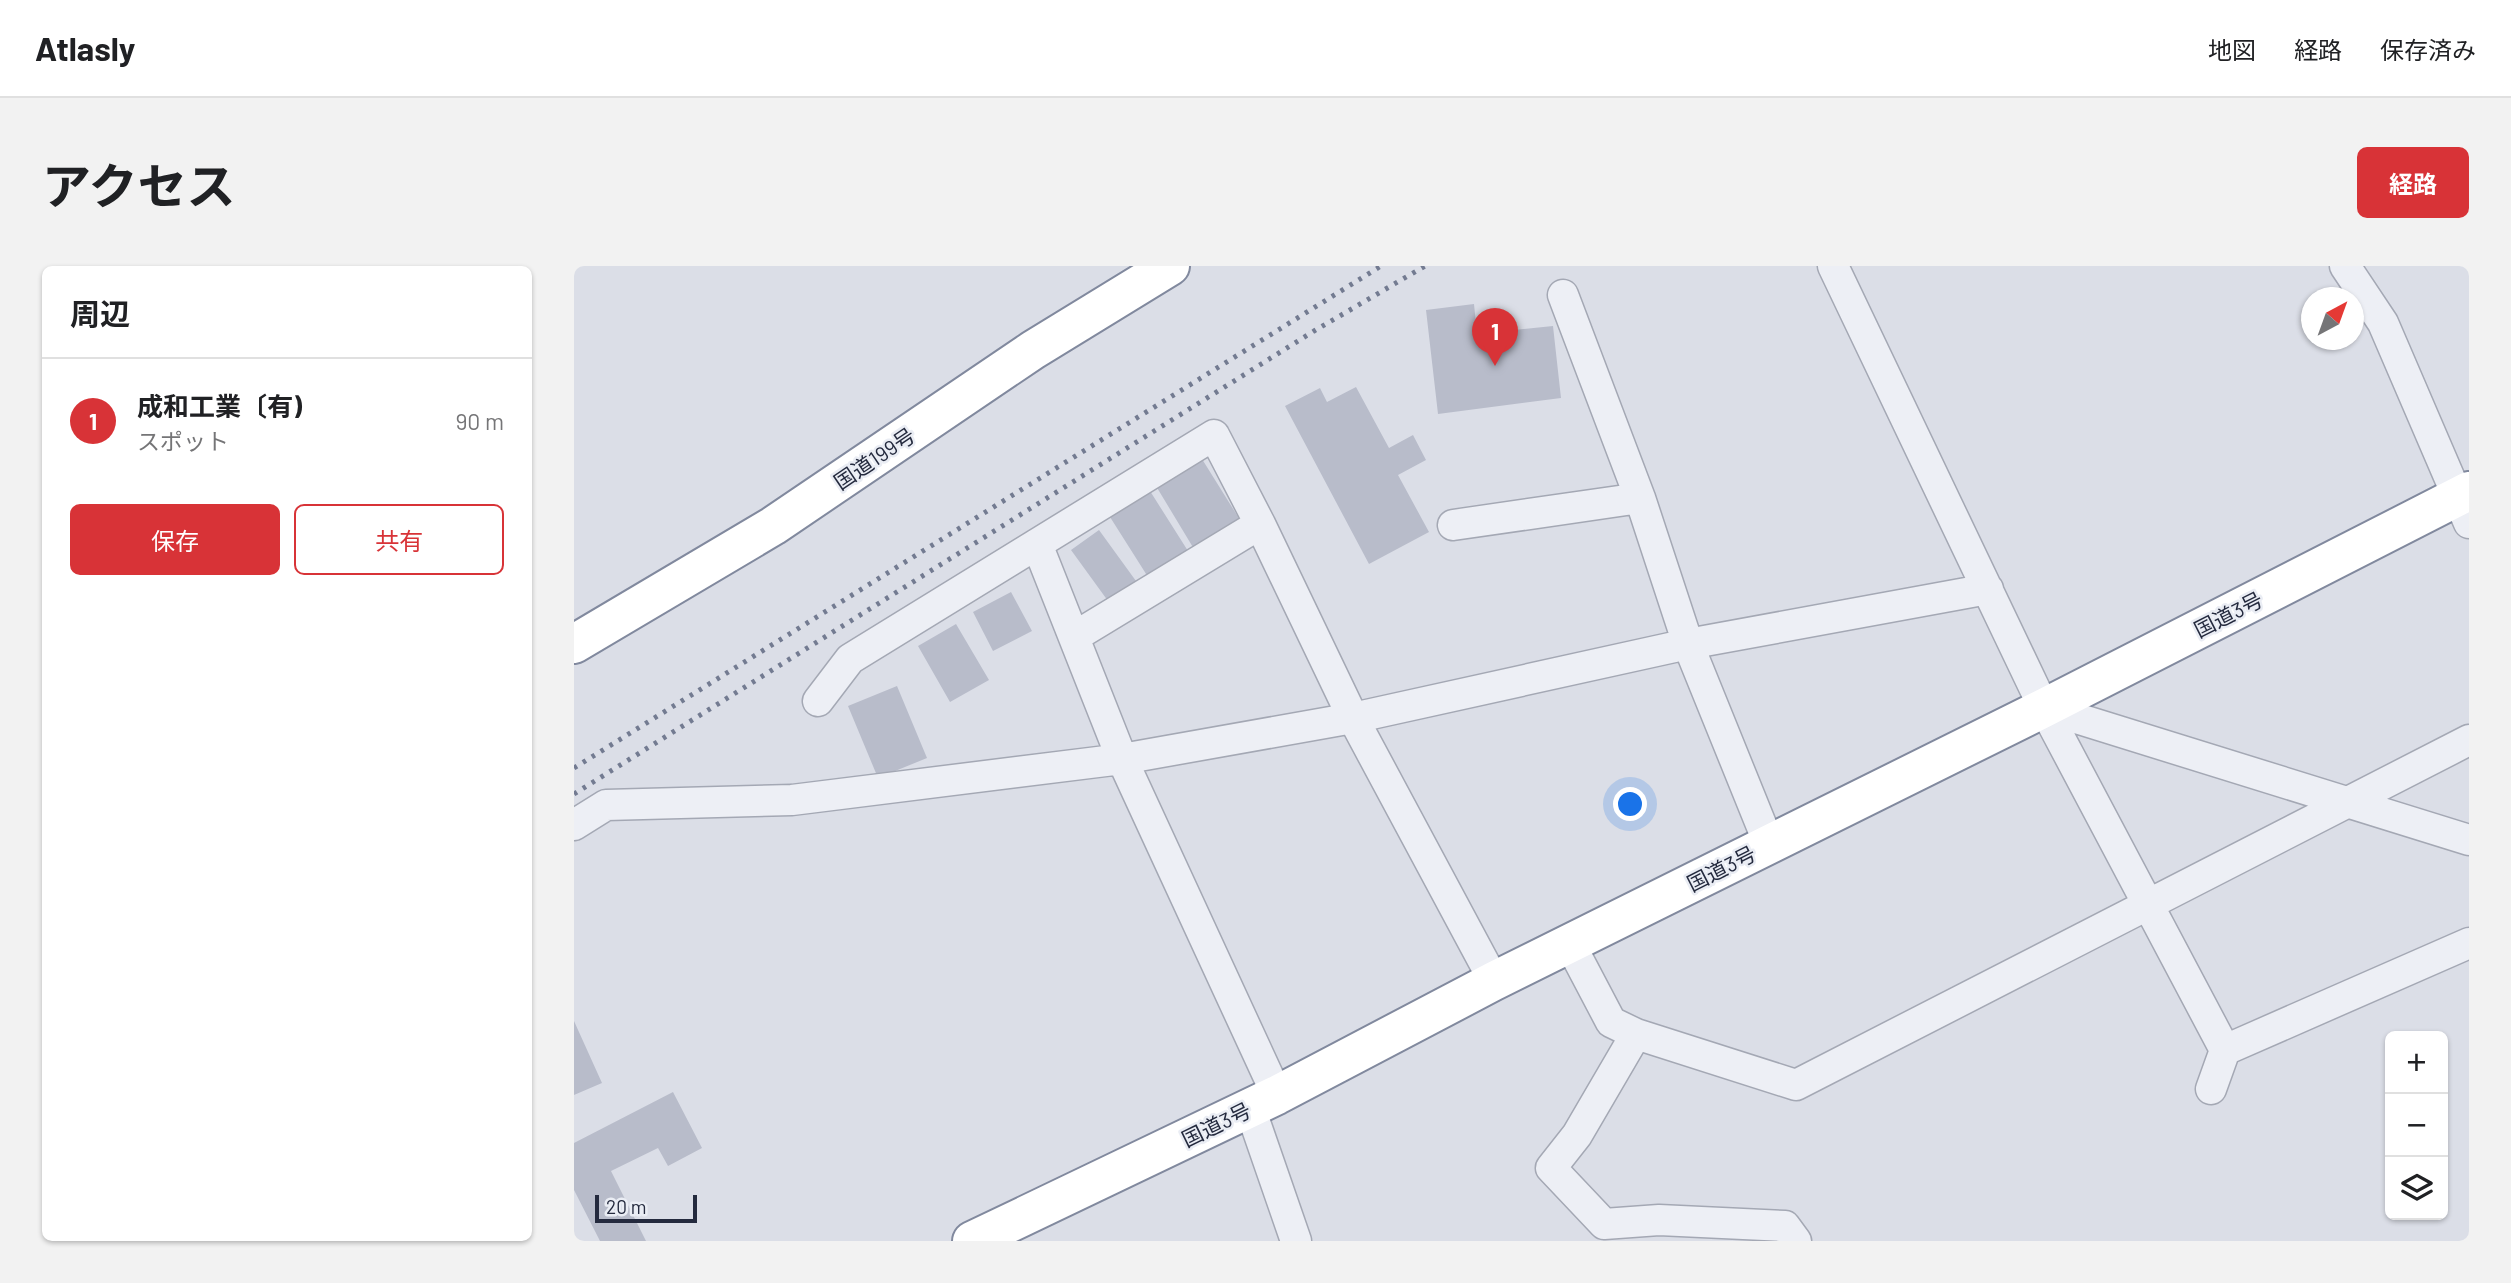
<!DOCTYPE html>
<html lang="ja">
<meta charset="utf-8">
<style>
:root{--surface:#fff;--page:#f2f2f2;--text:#202124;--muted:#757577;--line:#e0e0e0;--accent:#d83337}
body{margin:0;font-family:Barlow,"Noto Sans JP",sans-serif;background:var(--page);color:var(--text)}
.controls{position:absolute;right:21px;bottom:21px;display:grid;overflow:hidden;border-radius:10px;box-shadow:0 2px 5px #0004}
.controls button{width:63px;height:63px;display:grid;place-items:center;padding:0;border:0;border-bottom:2px solid var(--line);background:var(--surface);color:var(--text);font:35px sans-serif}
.compass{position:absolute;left:1727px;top:21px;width:63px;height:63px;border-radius:50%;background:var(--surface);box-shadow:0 2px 5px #0004;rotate:41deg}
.scale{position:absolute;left:21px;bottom:18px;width:102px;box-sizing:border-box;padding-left:7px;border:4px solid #242a3e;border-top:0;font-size:19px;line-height:24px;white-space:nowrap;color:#242a3e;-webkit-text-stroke:5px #eaedf4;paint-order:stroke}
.you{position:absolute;left:1057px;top:539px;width:24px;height:24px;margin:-18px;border:5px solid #fff;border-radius:50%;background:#1a73e8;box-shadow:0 0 0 10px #1a73e833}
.badge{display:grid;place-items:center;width:46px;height:46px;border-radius:50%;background:var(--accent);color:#fff;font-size:23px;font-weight:700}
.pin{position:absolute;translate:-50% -58px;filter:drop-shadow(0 2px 4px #0008)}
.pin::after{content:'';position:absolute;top:37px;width:24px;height:21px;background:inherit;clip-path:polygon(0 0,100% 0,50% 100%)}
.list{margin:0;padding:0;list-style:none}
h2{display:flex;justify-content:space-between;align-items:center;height:91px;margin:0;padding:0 28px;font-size:30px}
h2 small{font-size:23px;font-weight:400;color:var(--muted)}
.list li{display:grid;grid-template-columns:46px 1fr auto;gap:21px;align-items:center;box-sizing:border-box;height:126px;padding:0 28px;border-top:2px solid var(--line)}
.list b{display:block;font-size:26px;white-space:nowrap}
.list p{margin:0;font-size:23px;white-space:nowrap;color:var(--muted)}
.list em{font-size:23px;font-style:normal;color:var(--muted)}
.actions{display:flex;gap:14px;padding:21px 28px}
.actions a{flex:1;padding:16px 0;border:2px solid var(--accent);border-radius:10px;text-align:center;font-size:24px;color:var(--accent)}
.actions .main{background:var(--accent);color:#fff}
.icon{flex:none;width:38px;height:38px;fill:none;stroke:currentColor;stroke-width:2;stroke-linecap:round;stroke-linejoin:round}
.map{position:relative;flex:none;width:1895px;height:975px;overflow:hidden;border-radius:10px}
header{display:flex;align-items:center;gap:42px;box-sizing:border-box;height:98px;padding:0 35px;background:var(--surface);border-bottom:2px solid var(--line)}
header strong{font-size:33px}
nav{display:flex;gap:38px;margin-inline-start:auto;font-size:24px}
.intro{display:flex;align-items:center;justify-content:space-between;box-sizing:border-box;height:168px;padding:0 42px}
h1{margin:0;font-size:49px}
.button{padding:18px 32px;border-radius:10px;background:var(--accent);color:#fff;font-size:24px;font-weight:700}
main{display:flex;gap:42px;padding:0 42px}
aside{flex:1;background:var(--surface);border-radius:10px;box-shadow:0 2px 5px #0004}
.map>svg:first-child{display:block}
.building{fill:#b8bcca}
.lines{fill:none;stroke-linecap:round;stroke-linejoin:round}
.street-casing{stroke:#a4a8b4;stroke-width:33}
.highway-casing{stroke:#81899e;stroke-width:42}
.street{stroke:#edeff5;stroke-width:30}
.highway{stroke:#fff;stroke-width:38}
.rail{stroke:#737b91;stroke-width:5;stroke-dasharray:3.5 7;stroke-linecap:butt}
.labels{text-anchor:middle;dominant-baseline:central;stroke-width:5;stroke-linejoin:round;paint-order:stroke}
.street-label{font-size:21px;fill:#242a3e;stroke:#eaedf4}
</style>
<header>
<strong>Atlasly</strong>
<nav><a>地図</a><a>経路</a><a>保存済み</a></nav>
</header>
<div class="intro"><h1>アクセス</h1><a class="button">経路</a></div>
<main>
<aside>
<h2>周辺<small></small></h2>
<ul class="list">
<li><span class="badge">1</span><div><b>成和工業〔有)</b><p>スポット</p></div><em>90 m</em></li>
</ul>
<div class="actions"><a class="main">保存</a><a>共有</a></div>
</aside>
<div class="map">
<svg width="1895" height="975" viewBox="0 0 1895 975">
<rect width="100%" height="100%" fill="#dbdee7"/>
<path class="building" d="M900,38L903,68L979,60L987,132L864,148L852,44Z
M782,121L815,182L839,169L852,194L824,209L855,266L795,298L711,140L746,122L753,136Z
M628,193L666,254L620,283L582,220Z
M576,225L614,285L574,311L536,251Z
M525,264L562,315L534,335L497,284Z
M437,326L458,365L419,385L399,346Z
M382,358L415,414L376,436L344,380Z
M323,420L353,492L304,512L274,440Z
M0,755L28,817L0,829Z
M99,826L128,882L94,900L84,882L37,905L72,975H26L0,924V877Z"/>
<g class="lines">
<g class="street-casing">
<path id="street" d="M1259,0L1470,442L1651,784
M1771,0L1809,57L1895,257
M989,29L1066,232L1114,378L1195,578
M879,259L1066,232
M463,278L548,493L703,829
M500,371L686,258
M244,435L276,393L640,169L686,258L779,452L920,715
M1470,442L1895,574
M0,559L32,539L218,534L548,493L779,452L1114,378L1414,323
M996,678L1037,756L1062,768L1222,819L1895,474
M1062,768L1003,869L977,902L1030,958L1085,954L1211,960L1222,975
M1637,823L1651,784L1895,677
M676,842L722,975"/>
</g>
<g class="highway-casing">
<path id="highway" d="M0,378L199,260L459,84L596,0
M398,975L703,829L920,715L1470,442L1895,225"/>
</g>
<use href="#street" class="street"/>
<use href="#highway" class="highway"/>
<path class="rail" d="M0,502L807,0
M0,528L740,65L851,0"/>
</g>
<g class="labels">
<g class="street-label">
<text transform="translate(300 192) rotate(-34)">国道199号</text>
<text transform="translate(1654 348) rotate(-27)">国道3号</text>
<text transform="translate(1147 602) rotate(-27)">国道3号</text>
<text transform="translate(642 858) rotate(-26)">国道3号</text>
</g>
</g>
</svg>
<div class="controls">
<button>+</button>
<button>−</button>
<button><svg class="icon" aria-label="layers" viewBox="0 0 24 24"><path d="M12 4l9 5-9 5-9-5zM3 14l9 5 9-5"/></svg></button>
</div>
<svg class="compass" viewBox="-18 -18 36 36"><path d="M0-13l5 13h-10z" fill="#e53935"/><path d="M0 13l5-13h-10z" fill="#757577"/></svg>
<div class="scale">20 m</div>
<div class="you"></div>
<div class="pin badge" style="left:921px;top:100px">1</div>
</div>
</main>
